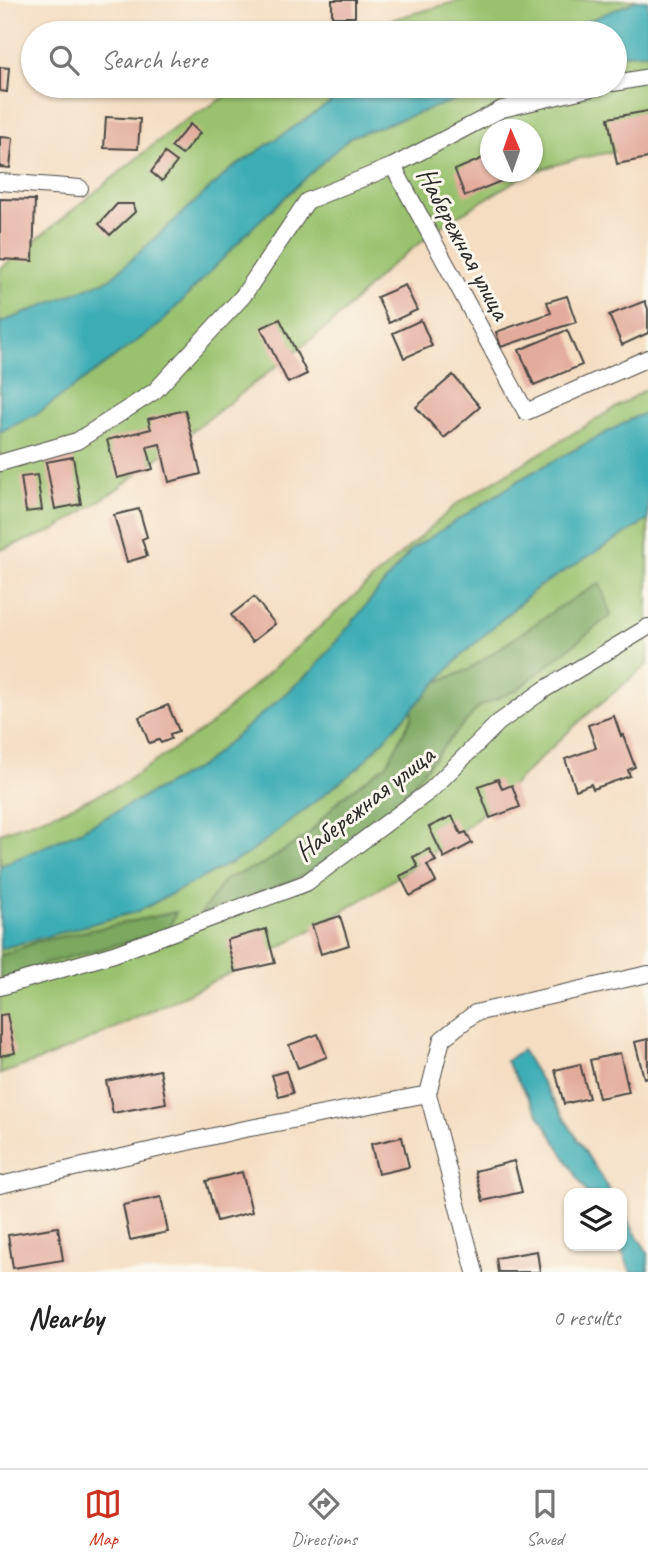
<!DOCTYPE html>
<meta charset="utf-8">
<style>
:root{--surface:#fff;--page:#f6f6f6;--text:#222;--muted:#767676;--line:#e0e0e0;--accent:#c8321e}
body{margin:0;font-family:Caveat,sans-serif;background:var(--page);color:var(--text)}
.controls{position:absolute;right:21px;bottom:21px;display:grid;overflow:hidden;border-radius:14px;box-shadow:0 2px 5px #0004}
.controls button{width:63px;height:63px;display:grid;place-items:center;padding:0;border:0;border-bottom:2px solid var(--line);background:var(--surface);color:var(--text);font:35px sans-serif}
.compass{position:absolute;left:480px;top:119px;width:63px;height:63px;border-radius:50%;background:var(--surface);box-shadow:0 2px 5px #0004;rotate:358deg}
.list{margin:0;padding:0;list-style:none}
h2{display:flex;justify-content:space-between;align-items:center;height:91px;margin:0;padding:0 28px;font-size:30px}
h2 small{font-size:23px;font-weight:400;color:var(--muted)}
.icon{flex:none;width:38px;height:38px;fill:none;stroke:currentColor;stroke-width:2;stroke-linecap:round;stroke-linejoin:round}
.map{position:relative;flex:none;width:648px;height:1272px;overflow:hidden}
.search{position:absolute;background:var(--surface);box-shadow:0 2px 5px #0004;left:21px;right:21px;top:21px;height:77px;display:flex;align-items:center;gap:18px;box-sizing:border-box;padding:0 24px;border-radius:38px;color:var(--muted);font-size:26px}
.sheet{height:196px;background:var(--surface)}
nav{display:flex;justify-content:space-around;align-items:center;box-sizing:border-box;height:98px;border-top:2px solid var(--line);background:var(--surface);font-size:19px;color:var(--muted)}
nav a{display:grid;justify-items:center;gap:4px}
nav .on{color:var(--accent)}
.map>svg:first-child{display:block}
.green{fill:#9ac26e;stroke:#62764c;stroke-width:2;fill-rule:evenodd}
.forest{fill:#7ba861;stroke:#536a46;stroke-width:2}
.water{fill:#3cadb5;stroke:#346c70;stroke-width:2}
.building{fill:#e3ab9c}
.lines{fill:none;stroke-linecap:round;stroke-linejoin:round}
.minor-casing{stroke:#494642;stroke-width:18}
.minor{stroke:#fff;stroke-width:16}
.labels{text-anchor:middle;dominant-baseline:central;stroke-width:6;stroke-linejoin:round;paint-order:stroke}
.street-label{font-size:28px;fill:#2b2b2b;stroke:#fbf7ec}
</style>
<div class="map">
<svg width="648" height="1272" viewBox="0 0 648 1272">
<rect width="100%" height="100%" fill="#fbf7ec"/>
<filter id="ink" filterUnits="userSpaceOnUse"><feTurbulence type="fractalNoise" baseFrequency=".0143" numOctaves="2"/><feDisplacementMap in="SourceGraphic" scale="14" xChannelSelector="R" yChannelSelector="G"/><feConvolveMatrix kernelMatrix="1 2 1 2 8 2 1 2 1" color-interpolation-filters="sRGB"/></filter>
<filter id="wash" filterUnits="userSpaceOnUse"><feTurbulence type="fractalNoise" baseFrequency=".00686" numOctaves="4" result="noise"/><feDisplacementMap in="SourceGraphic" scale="28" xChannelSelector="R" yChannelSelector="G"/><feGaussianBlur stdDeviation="1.57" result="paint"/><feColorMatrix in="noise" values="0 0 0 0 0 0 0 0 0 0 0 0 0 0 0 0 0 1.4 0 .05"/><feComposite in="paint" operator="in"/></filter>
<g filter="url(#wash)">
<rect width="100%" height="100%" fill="#f4ddc1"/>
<path class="green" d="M462,0H648V145L576,159L528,173L445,224L391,265L332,323L119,488L55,530L0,550V269L178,125L243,86H615V33H344ZM490,130H532V172H490Z
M648,388V664C625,684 601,702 579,722C537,760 499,802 454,837C361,907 257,962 151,1011C100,1035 54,1057 0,1074V833L64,810L120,785L210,725L458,503Z"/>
<path class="forest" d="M600,583L611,615L517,690L480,706L451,738L372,833L296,879L200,915L224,880L265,863L309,834L339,800L387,764L412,717L411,692L468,670L561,606Z
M176,912L168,931L47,963L0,980V956L36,942Z"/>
<path class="water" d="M638,0H648V53L615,54V33H559Z
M367,86H517L461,98L350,137L255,225L159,325L37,414L0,432V323L110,279L230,170L349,90Z
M648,413V520L537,588L461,656L359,767L250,853L139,911L0,949V866L80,831L201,766L313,670L412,549L529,474L637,416Z
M522,1050L611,1193H587L506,1061Z
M622,1211L648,1253V1272H631L619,1246H622Z"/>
<g id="blocks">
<path class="building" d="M332,0H355V17H332Z
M0,67L9,68L7,92L0,91Z
M648,111V158L617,164L608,118Z
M106,117L140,119L138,149L104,148Z
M190,124L200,133L182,155L171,147Z
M0,137L13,138L10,168L0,167Z
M165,153L177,162L162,181L151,172Z
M490,155V172H509L511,177L465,196L455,170Z
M0,199L35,200L33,261L0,259Z
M117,204H133L135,212L110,235L99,224Z
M405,285L417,310L389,323L377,297Z
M567,296L576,322L501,347L496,332L551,313L547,302Z
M645,301L648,309V333L622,345L609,315Z
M280,319L307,374L288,383L261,328Z
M421,320L432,346L404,358L393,333Z
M567,330L582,365L534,385L519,350Z
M453,375L480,407L444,438L416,407Z
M185,410L201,474L169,482L160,444L147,447L153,469L117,478L107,440L151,429L148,419Z
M73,457L81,504L55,509L46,462Z
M37,475L42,510L26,512L21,477Z
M139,509L147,537L142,539L147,556L127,562L114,515Z
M254,597L275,624L252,642L231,615Z
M168,705L179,731L170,734L171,739L161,743L159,740L149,743L139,717Z
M614,716L621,736L623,735L635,767L628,770L630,776L593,789L591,784L576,790L565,759L596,748L588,725Z
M498,779L502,789L512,785L520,807L490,818L478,786Z
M452,816L461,834L466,832L472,843L444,858L429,827Z
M429,849L436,861L427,865L436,882L410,896L400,876L418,867L413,857Z
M340,916L349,945L321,954L312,925Z
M266,929L275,963L235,972L227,940Z
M7,1014L15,1053L0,1056V1015Z
M318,1034L327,1057L298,1068L289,1045Z
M648,1039V1077L644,1078L635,1042Z
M620,1053L629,1092L599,1098L590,1060Z
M580,1064L589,1098L564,1104L555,1070Z
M160,1070L166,1103L113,1113L106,1081Z
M286,1071L293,1093L279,1097L272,1075Z
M402,1137L409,1167L378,1174L371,1144Z
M514,1161L522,1192L483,1201L475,1171Z
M242,1172L252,1212L217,1221L206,1181Z
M161,1197L168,1232L130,1240L123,1205Z
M58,1227L63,1260L13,1268L8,1235Z
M537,1251L540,1272H498L496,1258Z"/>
</g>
</g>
<g filter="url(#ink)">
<use href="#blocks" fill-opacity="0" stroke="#494642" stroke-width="2"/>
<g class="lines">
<g class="minor-casing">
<path id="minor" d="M615,83L648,77
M393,166L526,412L648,358
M0,182L80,188
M0,463L77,441L155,391L243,296L307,201L393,166L502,109L601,86
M0,987L114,954L306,883L431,790L498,723L545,689L648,627
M0,1185L240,1130L428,1094
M475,1272L428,1094L442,1039L475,1013L648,974"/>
</g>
<use href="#minor" class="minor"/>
</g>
</g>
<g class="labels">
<g class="street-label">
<text transform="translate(464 243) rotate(62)">Набережная улица</text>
<text transform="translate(364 803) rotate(-38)">Набережная улица</text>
</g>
</g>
</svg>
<div class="controls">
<button><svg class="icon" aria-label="layers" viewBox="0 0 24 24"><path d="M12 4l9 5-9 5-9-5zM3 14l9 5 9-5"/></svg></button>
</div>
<svg class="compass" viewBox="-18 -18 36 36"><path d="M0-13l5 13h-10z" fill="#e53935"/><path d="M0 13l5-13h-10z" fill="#767676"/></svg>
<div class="search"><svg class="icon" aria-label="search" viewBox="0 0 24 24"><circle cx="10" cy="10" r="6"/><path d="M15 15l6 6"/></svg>Search here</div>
</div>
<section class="sheet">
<h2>Nearby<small>0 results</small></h2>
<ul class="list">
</ul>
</section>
<nav>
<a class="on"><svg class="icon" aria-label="map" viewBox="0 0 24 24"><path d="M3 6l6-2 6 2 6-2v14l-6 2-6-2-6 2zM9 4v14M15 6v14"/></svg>Map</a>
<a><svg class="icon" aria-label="directions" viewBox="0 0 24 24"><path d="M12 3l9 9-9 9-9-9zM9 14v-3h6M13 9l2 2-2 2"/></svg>Directions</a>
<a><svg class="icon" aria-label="saved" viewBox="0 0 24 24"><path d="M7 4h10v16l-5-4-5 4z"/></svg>Saved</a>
</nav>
